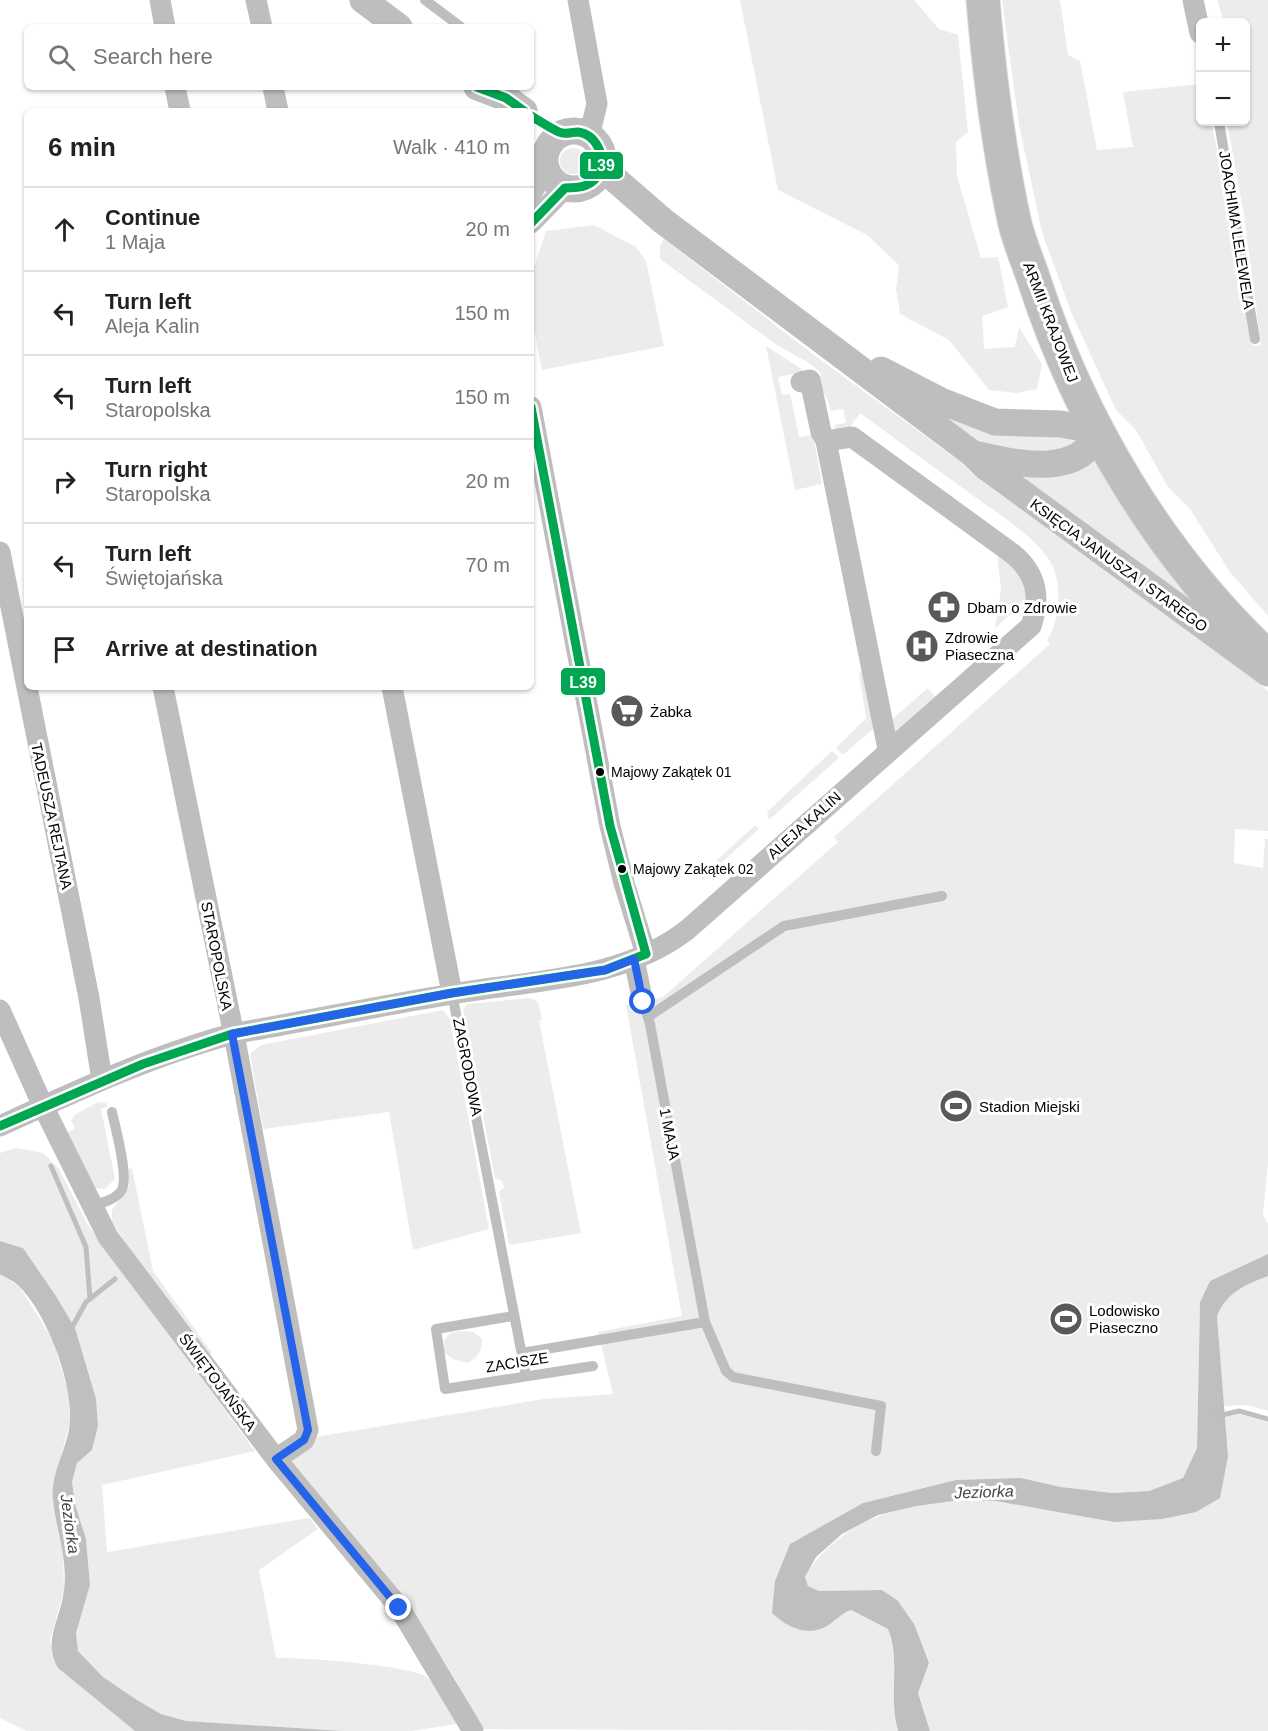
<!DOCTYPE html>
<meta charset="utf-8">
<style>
:root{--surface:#fff;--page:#f2f2f2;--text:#222;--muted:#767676;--line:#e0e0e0}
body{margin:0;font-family:Helvetica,sans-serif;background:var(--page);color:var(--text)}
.controls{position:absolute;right:18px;top:18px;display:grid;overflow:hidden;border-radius:9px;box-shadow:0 2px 4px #0004}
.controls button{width:54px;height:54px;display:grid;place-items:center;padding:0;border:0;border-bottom:2px solid var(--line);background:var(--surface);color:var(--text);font:30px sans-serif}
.stop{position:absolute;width:18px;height:18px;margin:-14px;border:4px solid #2563eb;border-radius:50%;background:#fff}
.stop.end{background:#2563eb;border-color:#fff;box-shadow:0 2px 6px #0008}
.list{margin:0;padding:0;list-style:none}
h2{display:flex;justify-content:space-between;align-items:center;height:78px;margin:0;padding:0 24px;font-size:26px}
h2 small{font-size:20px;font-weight:400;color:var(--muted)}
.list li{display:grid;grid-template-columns:39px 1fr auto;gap:18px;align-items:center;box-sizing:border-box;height:84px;padding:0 24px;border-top:2px solid var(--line)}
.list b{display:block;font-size:22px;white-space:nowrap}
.list p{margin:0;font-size:20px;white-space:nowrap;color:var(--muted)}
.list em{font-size:20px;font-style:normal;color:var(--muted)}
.icon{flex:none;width:33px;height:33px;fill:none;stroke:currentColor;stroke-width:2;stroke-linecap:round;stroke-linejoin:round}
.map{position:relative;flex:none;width:1268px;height:1731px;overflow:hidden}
.search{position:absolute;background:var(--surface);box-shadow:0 2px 4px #0004;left:24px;top:24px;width:510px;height:66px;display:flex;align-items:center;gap:15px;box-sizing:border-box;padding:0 21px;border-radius:9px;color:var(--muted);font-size:22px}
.panel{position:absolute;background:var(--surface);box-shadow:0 2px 4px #0004;left:24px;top:108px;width:510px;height:582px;border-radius:9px}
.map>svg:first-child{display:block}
.green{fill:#ececec}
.water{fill:#bfbfbf}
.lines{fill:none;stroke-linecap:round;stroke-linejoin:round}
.stream{stroke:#bfbfbf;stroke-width:5}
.primary-casing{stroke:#dbdbdb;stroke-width:35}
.service{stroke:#bebebe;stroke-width:10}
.minor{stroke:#bebebe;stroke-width:21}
.tertiary{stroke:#bebebe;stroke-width:27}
.primary{stroke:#bebebe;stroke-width:33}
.bus-1-casing{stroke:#fff;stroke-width:14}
.bus-1{stroke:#00a651;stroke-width:9}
.route{stroke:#2563eb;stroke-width:8}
.bus-dot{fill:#000;stroke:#fff;stroke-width:2}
.labels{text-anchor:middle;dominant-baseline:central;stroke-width:6;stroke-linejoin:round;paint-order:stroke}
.bus-label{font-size:14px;fill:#000;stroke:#fff;text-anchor:start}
.street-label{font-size:15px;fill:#000;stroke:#fff}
.poi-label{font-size:15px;fill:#000;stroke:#fff;text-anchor:start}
.water-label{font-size:16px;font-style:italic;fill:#444;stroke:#fff}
.line-badge{stroke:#fff;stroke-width:2}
.badge-label{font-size:16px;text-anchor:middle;font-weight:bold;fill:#fff}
</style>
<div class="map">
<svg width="1268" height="1731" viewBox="0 0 1268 1731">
<rect width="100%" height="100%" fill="#fff"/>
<path class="green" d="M740,0H914L939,29L958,35L968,132L956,142L957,176L981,258L998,257L1008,307L982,316L984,349L1015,347L1019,327L1042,364L1037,389L1016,393L989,390L949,340L900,314L896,289L899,265L867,235L778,190Z
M1002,0H1060L1068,55L1080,61L1097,150L1133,147L1123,92L1200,84V122H1211L1225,186L1253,346L1261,345L1243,209L1227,122H1246V22H1224L1217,0H1268V616L1230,572L1190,509L1168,487L1136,430L1116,410L1071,312L1042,232L1019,125Z
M560 161a13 13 0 1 1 26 0a13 13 0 1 1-26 0Z
M594,225L636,247L646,261L664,346L542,370L531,313V277L546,231Z
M664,239L818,358L1234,661L1268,691V831L1235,829L1234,863L1263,868L1265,839H1268V1163L1263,1215L1268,1224V1254L1210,1281L1200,1302L1197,1448L1183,1478L1149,1491L1112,1493L1061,1487L1021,1478L956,1480L863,1503L790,1544L824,1627L839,1614L851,1610L888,1629C901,1660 888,1697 898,1731L481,1729L455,1679L419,1620L287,1460L297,1451L313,1446L316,1437L544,1399L613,1394L598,1332L682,1316L626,1005L663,997L838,842L834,837L1050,644L1047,640C1060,621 1063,582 1050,561C1032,534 1001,516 975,497C936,469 898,441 860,413L850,427L836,430L834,425L846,423L843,409L831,411C826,388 816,385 794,378L793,374L778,377L782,395L790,394L799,437L813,435L822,484L795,490L766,346L817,379L822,374L809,363L777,345L660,259V246Z
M886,379L1033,435L1084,439L1051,455L987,447Z
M1093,457L1098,465L1101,462L1223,627L1008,469Z
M997,552C1029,577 1027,580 1026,619L1016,609L995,628L1001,590Z
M862,672L875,727L843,755L836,748L866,718L859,673Z
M928,688L936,698L895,735L890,721Z
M832,751L839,758L769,820L767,812Z
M755,825L759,829L702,880V874Z
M530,998L538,1002L542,1020L539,1021L581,1233L509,1245L499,1192L504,1187L502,1181L495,1178L463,1010L467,1004Z
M443,1010L450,1019L489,1229L413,1250L389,1112L263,1129L250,1054L261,1045Z
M98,1102L106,1103L108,1106L101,1109L115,1179L105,1189L95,1188L67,1133L75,1128L71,1120L76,1114Z
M16,1148L43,1153L59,1169L88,1225L255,1451L102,1485L107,1552L309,1518L318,1529L259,1570L276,1658C301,1657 406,1665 425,1676C434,1682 455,1713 463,1723L411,1731H343L186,1721L161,1714L137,1700L103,1677L78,1651L76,1633L90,1585L86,1539L75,1504L72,1482L77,1463L92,1450L98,1426L75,1328L56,1296L23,1248L0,1241V1153Z
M132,1168L153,1271L212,1353L206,1357L139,1266L112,1221V1210L129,1186L128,1169Z
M0,1274L19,1286L53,1340L69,1396L70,1422L54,1482L53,1500L63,1554L64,1590L50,1640L58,1668L135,1731H27L0,1718Z
M1268,1276V1411L1247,1405L1224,1406L1217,1316C1227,1292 1245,1285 1268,1276Z
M461,1331L473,1332L482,1339C482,1352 478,1357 467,1363L453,1359L444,1352V1341L450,1333Z
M1238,1414L1268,1422V1731H930L918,1693L929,1663L882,1590L818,1591L808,1586L805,1577C836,1523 901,1502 961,1500C1012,1498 1065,1513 1114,1522L1228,1456L1225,1417Z"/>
<path class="water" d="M0,1241L23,1248L56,1296L75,1328L96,1399L98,1426L92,1450L77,1463L72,1482L75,1504L86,1539L90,1585L76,1633L78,1651L103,1677L137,1700L161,1714L186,1721L343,1731H135L58,1668C42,1640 61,1619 64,1590C68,1559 56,1529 53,1500C50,1472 69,1447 70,1420C72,1381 47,1314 19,1286C14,1281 6,1278 0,1274Z
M1268,1254V1276C1245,1285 1227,1292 1217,1316L1228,1456L1220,1498L1196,1512L1162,1519L1114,1522L996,1501L960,1500L916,1506L878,1515L842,1534L816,1557L805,1577L808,1586L819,1591L882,1590L898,1601L914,1624L929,1663L918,1693L930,1731H898C888,1697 901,1660 888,1629L851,1610C839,1614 834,1623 823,1628C804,1636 786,1626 772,1613L775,1581L790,1544L863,1503L956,1480L1021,1478L1061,1487L1112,1493L1149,1491L1183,1478L1197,1448L1200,1302L1210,1281Z"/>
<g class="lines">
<path class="stream" d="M51,1166L86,1247L90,1299
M70,1331L86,1302L115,1279
M1218,1416L1239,1411L1268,1419"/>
<g class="primary-casing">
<path id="primary" d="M983,0C989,73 998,144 1013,215C1017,237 1027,259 1034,280C1080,421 1159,555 1268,657"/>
</g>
<path class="service" d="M425,0L461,27
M1219,122L1255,339
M452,993L526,1376
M648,1017L784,926L942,896
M91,1206C101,1203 115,1200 121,1191C130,1179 115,1127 112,1112
M513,1316L436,1329L445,1389L593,1366
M705,1322L726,1371L733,1377L881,1406L876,1451
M522,1353L705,1322L650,1024L643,1003"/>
<path class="minor" d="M160,0L165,27
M256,0L262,27
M578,0L597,104L589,136
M1193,0L1200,33
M175,87L180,111
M273,87L278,111
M531,194L546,169
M531,223L565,188
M801,382L810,380L821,432L826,441L888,749
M531,407L610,826L624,883L646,954
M0,552L89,998L102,1080
M163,687L236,1045L308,1430L304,1440L276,1459
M392,687L452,993
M634,959L643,1003
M0,1010L43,1106L108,1237L276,1459L399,1607L473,1731
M0,1126C76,1091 151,1056 232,1034C306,1021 379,1006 452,994C531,980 621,981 687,930L1031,626C1041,597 1037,574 1013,554L852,437L826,441"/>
<path class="tertiary" d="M363,0L399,27
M477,87L506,98L524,111
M545 160a29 29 0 1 1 58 0a29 29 0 1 1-58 0Z
M602,168L663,221L973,454L985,466L1268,673
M881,370L941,401L995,422L1061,424L1099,431C1080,480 1013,463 974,454"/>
<use href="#primary" class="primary"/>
<g class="bus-1-casing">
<path id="bus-1" d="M477,87L506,98L524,111
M531,116C540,121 550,128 559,132C565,135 571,132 578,132C595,134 606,155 600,171C594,187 579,188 565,188L531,223
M531,407L610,826L646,954
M0,1126L143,1064L232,1034L452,993L605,970L646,954"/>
</g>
<use href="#bus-1" class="bus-1"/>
</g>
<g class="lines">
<path class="route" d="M399,1608L276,1459L304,1440L308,1430L232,1034L452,993L605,970L634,959L643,1002"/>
</g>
<defs>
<g id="pharmacy-disc" transform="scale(1.725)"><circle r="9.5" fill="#595959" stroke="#fff"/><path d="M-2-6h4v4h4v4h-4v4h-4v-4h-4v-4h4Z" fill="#fff"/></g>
<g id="hospital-disc" transform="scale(1.725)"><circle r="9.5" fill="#595959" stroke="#fff"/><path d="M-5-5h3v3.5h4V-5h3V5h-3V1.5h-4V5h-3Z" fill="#fff"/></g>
<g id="supermarket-disc" transform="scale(1.725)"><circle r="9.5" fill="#595959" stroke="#fff"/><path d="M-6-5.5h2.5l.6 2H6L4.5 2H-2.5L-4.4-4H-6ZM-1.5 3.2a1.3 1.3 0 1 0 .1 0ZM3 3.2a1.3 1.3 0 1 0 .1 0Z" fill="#fff"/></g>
<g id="stadium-disc" transform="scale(1.725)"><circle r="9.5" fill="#595959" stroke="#fff"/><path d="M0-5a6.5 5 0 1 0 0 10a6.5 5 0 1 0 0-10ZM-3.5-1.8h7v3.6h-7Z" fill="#fff"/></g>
</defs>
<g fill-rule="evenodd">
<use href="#pharmacy-disc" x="944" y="607"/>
<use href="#hospital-disc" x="922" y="646"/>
<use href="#supermarket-disc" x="627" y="711"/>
<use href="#stadium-disc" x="956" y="1106"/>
<use href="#stadium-disc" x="1066" y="1319"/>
</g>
<g class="bus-dot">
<circle cx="600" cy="772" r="5"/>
<circle cx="622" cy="869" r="5"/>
</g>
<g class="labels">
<g class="bus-label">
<text x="611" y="772">Majowy Zakątek 01</text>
<text x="633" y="869">Majowy Zakątek 02</text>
</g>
<g class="street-label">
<text transform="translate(1237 230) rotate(81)">JOACHIMA LELEWELA</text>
<text transform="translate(1051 322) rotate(69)">ARMII KRAJOWEJ</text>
<text transform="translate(1119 565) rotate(36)">KSIĘCIA JANUSZA I STAREGO</text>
<text transform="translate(52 816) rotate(78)">TADEUSZA REJTANA</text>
<text transform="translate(804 825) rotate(-42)">ALEJA KALIN</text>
<text transform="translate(217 956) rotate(79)">STAROPOLSKA</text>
<text transform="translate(468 1067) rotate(79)">ZAGRODOWA</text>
<text transform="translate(670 1134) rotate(79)">1 MAJA</text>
<text transform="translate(517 1362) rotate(-9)">ZACISZE</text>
<text transform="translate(218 1382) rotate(53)">ŚWIĘTOJAŃSKA</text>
</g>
<g class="poi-label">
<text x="967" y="607">Dbam o Zdrowie</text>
<text x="945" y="637">Zdrowie<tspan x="945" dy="17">Piaseczna</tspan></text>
<text x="650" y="711">Żabka</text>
<text x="979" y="1106">Stadion Miejski</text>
<text x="1089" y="1310">Lodowisko<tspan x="1089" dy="17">Piaseczno</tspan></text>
</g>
<g class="water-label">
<text transform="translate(984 1492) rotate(-2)">Jeziorka</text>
<text transform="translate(70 1524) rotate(82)">Jeziorka</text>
</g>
</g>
<g class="line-badge">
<rect x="579" y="151" width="45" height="29" rx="6" fill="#00a651"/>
<rect x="560" y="667" width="46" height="29" rx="6" fill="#00a651"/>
</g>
<g class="badge-label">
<text x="601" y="171">L39</text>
<text x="583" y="688">L39</text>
</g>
</svg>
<div class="controls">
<button>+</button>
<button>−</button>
</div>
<div class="stop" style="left:643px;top:1002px"></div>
<div class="stop end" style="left:399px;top:1608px"></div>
<div class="search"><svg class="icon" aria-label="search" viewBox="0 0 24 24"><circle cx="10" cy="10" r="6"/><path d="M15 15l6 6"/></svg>Search here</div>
<section class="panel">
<h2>6 min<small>Walk · 410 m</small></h2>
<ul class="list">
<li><svg class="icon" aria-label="ahead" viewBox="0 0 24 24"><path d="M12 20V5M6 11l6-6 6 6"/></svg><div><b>Continue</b><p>1 Maja</p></div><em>20 m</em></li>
<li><svg class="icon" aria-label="left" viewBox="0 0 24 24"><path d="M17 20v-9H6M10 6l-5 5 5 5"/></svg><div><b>Turn left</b><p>Aleja Kalin</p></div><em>150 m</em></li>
<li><svg class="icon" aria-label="left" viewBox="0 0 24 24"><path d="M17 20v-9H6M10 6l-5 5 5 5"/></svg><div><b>Turn left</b><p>Staropolska</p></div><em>150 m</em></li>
<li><svg class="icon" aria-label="right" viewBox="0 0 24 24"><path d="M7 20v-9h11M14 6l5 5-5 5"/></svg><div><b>Turn right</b><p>Staropolska</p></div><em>20 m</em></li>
<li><svg class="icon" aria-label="left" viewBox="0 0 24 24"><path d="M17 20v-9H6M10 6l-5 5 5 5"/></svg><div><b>Turn left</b><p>Świętojańska</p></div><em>70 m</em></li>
<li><svg class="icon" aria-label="arrive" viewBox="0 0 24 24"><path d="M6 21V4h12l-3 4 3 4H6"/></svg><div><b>Arrive at destination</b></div></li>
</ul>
</section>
</div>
